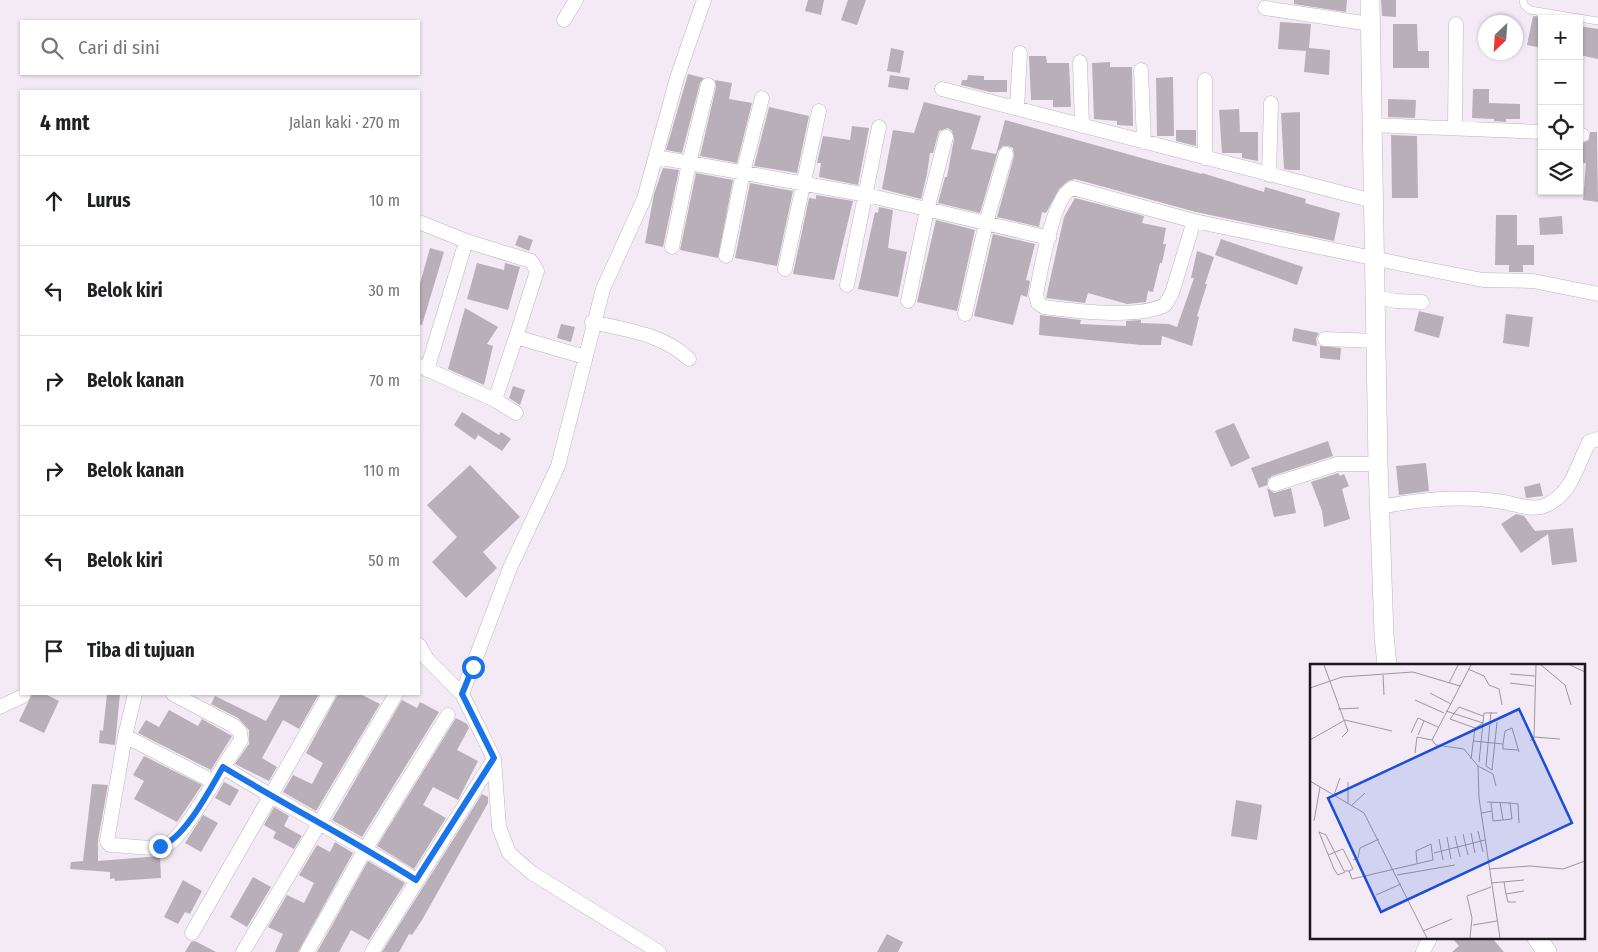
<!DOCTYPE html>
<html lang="id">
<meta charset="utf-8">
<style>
:root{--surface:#fff;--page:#f2f2f2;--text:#202124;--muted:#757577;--line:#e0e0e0}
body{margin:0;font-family:"Fira Sans Condensed",sans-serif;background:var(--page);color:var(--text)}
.controls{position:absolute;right:15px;top:15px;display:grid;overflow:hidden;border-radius:0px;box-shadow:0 1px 4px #0004}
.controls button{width:45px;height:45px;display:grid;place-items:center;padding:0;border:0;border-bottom:1px solid var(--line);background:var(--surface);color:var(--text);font:25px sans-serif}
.compass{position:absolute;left:1478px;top:15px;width:45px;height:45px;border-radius:50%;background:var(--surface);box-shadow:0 1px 4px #0004;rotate:205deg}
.stop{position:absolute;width:15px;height:15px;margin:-11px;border:4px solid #1a73e8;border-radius:50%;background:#fff}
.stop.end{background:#1a73e8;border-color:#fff;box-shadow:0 1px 5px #0008}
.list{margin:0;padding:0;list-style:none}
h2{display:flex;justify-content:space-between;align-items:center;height:65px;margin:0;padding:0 20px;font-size:21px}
h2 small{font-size:16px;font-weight:400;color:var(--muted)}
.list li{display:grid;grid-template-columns:32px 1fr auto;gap:15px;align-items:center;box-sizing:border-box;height:90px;padding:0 20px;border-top:1px solid var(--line)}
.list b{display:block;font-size:19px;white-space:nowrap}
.list em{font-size:16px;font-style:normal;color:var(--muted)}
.icon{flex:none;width:28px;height:28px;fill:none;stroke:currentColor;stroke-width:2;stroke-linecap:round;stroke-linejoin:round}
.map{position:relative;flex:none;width:1598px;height:952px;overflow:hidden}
.search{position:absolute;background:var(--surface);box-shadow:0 1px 4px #0004;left:20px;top:20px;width:400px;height:55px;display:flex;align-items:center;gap:12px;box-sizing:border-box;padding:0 18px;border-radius:0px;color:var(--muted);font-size:19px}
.panel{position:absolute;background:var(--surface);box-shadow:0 1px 4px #0004;left:20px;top:90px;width:400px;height:605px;border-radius:0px}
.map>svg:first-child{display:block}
.building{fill:#b8afb9}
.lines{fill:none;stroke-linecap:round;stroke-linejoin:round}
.lane-casing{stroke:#bcb4bf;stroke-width:8}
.street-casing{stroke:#bcb4bf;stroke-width:15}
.secondary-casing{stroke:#bcb4bf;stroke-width:20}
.lane{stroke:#fff;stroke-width:7}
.street{stroke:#fff;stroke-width:14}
.secondary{stroke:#fff;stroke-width:19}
.route{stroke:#1a73e8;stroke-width:6}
.inset-road{fill:none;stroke:#9d969f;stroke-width:1}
.view{fill:#1d4ed8;fill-opacity:0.15;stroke:#1d4ed8;stroke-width:2.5}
.inset-edge{fill:none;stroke:#1b181c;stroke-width:2.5}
</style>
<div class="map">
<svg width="1598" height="952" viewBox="0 0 1598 952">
<rect width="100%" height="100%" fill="#f3eaf6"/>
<path class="building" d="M808,0H824L821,15L805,11Z
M848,0H866L857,25L841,20Z
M1294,0H1347L1346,12L1294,4Z
M1381,0H1396V17L1382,16Z
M1533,16L1542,17V48L1527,45Z
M1280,22L1311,24L1309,48L1330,50L1329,75L1304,72L1306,51L1278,49Z
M1393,24H1417L1418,51H1429V68H1393Z
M1579,26L1598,29V59L1579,55Z
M891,48L904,51L900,73L887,71Z
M1029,56H1046L1047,63H1069L1071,107H1053V100H1031Z
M1110,62V67H1132L1133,126L1117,125V121L1094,119L1092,63Z
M688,74L704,78L700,83L682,153L666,150Z
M890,75L910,78L908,90L888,87Z
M968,75L984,76V80H1007V92H990L961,85L962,80H967Z
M1173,77L1174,136H1157L1156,78Z
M715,80L732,83L729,99L752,103L737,163L700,156L716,87Z
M1473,89H1489V103L1520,104V119H1506V122L1494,121V119L1472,118Z
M1388,99L1416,100L1415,118L1388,117Z
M924,102L981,116L971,149L996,154L1005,120L1156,162L1202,174V173L1264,192L1265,187L1306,199L1305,203L1340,213L1334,241L1196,212L1075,179L1068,181L1059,189L1046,213L1042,212L1039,227L997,217L1014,156L1013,148L1008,146H1003L998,151L980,213L938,203L945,177H947L954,139L952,131L948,128L939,131L933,153H930L927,174L921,199L882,189L893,130L914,133Z
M769,107L809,116L797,173L754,166Z
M1239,109L1240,132H1258V161L1242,158V153H1222L1219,110Z
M1300,112V170H1290L1284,169L1281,113Z
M852,126L869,128L858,185L819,177L821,163H817L823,136L850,140Z
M1176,130H1196V146L1176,141Z
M1590,132H1597L1598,202L1583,200L1586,163H1581V144L1589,140Z
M1391,135L1417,136L1418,198H1392Z
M663,168L679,170L663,247L645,243L654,194Z
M696,173L733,180L718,258L680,250Z
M750,183L793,191L777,266L735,258Z
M816,195L853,201L834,280L793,274L809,198L816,199Z
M1075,198L1144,216L1142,223L1166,228L1163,244H1166L1162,263H1160L1153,292L1148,291L1146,302L1127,304L1088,293L1085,303L1046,298L1064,217Z
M879,207L893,210L888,248L907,252L898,297L858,289L875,212L878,213Z
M1496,215H1517V245H1534V265H1523V272H1509V265H1495Z
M1562,216L1563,234L1540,235L1539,218Z
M936,220L975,230L957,311L917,302Z
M993,234L1035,244L1026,280L1030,281L1027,297L1021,295L1013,325L974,316Z
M519,235L533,240L529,251L515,245Z
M1221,239L1303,267L1297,285L1215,255Z
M430,248L444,252L422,325H419V287Z
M1197,251L1214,257L1205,284H1207L1197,316L1199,317L1192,346L1162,336L1161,345H1141L1039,335L1040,315L1081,320L1080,324L1126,326V321L1141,320V323L1169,324L1177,327L1194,278H1191Z
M477,263L504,270L505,263L520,267L508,310L467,299Z
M465,308L498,327L487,344L493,346L484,385L448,369Z
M1419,311L1444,317L1439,338L1414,331Z
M1506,314L1533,317L1529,347L1503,343Z
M561,324L575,327L571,342L557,338Z
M1294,328L1319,333L1316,338L1317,346L1292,341Z
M1320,346L1341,348L1340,360L1320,358Z
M513,386L525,390L520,405L509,398Z
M462,412L499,435L501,432L511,439L502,451L478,435L475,440L454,425Z
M1234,423L1250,458L1231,467L1215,431Z
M1328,441L1333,456L1272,476L1268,479L1267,485L1259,488L1251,468Z
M1426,463L1429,491L1399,495L1396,466Z
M470,465L520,517L483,552L497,568L466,598L432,562L457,537L427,505Z
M1338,473L1340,476L1344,474L1349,486L1342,489L1350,519L1324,527L1322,511L1311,482Z
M1540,483L1543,496L1526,498L1524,487Z
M1267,488L1274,493L1291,488L1296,513L1274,517Z
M1516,514L1524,516L1535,531L1573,528L1577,562L1552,565L1548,534L1521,553L1501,524Z
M32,694H45L59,701L44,733L19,721Z
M107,694H120L115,745L99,743L100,730L103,731Z
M281,694H319L299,729L283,720L262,758L277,767L269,781L235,764L249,744V730L238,718L211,704L215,696L266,721Z
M338,694H360L380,704L316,811L283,792L293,775L312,784L323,763L306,753Z
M402,700L417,708L420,702L439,712L362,837L332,820Z
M169,710L198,726L202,719L232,736L211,770L138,733L146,720L159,727Z
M456,718L467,724L469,728L457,750L478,761L458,800L433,787L423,805L446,818L414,869L377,846Z
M144,756L202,785L177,822L134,799L144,781L133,775Z
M224,782L239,790L230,806L215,798Z
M92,784L108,785L98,840V861L160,856L161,878L115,881L114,878L110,879V872L70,869L71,862L83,861Z
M482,794L488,797V803L422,920L412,935L409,934L399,952H382Z
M1236,800L1262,805L1257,840L1231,836Z
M274,807L289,816L284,826L302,836L294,849L273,838L276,832L264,825Z
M203,815L218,823L201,852L185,843Z
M335,842L353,853L298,952H275L283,934L268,927L287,895L304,903L314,883L299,875L317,845L330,852Z
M368,861L405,883L369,940L351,930L339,952H317Z
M253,877L271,887L247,927L230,917Z
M183,880L202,891L190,914L185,912L178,924L164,917Z
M887,934L903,942L898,952H877Z
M1452,938H1492L1504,952H1452L1459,946Z
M195,941L216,952H185L191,942Z"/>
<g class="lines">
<g class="lane-casing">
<path id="lane" d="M1523,0L1524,5L1530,10L1598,21"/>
</g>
<g class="street-casing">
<path id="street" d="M1265,8L1370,24
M564,20L576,0
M1080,62L1082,126
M1141,70L1144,142
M1205,80V158
M942,89L1373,201
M1017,108L1020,53
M1371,125L1542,132
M1455,127L1456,24
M1579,135H1582
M656,157L867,195L1049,238
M1269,175L1271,103
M1194,221L1172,293L1165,305C1137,319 1075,311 1044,307L1038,303L1036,295C1040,274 1053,194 1073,188L1194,221L1411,266L1483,280L1533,281L1598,294
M419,222L466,241L531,261L537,271L516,337
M672,247L689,163L708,85
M726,256L743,173L762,98
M785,269L819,111
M847,285L879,127
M1375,297L1396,301L1422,302
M908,301L927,210L946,137
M965,314L986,223L1006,154
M592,322C626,330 663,334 689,359
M1325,339L1376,341
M420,366L495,400L516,413
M427,370L466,241
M495,400L516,337L585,357
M1275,484L1337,464H1378
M1380,507C1420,499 1462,495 1503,502C1515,504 1532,511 1544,506C1572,495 1577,465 1589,442L1598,439
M419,645L427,659L462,694
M135,694L125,736L107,841L110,845C127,845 151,851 167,845C181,839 214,782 223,767
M173,694L234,726L240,732L241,740L223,767C286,806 353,840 416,880
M0,707L23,696
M125,736L214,782
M192,933L329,694
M243,952L396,694
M307,952L366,848L448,715
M372,952L494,759
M659,952L532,873L509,853L499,827L494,759L462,694L510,568L558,466L603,289L644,199L677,78L704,0
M1423,952L1430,938"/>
</g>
<g class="secondary-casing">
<path id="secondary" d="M1370,0L1378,464L1384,635L1387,666
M1537,938L1547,952"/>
</g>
<use href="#lane" class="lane"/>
<use href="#street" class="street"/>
<use href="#secondary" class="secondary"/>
</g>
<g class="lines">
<path class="route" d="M160,846C184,840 210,789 223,767C287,806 353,840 416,880L494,758L462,694L473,667"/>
</g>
<g transform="translate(1310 664)">
<rect width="275" height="275" fill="#f3eaf6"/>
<path class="inset-road" d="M14,1L38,67L32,73M161,1L122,76L126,81L154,85L168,102L169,134L190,274M231,1L255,21L261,41M260,1L275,8M158,5L174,12L179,21L189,25L192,41M200,10L225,12M73,11L74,31M139,19L148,1M200,19L224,22M0,24L32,13L103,8L150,22M120,29L141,40M105,36L134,49M28,45L49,44M136,47L173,59M181,48L176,102L182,106L187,58M173,59L165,64L140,55L149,43L173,52M101,69L108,54L128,63M108,71L114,57M224,73L250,75M0,76L35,56L82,67M163,77L193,80V85L208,86M220,77L224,73L226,1M193,80L195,67L202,64L209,88M105,89L107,73L122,76M161,95L165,64M169,98L174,49H187M168,102L183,110L186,122M0,117L54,149L117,274M38,118V139M24,131L30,114M177,138L200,139L202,155L183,157L182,147M190,138L193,156M200,139L208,140L209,159M42,141L55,129M172,149L182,147L181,139M4,157L10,123M168,167L173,188M161,169L165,189M153,170L158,191M145,172L150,193M137,173L141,195M129,175L133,196M124,189L175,176M18,191L33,185L43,205L39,207M43,196L48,194L50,184L69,175M179,205L220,202L253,205L275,197M35,208L28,211L24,205L9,168L16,171L34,207H39L42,215L123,196L121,180L106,187L107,199M87,211L145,201M194,218L196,230L214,227M181,219L214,216M196,230L198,238H206M66,231L91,220M163,261L187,257M113,267L142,255M160,274L162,254L157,232L181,223"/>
<path class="view" d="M209,45L262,159L71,248L18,134Z"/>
<rect width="275" height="275" class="inset-edge"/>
</g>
</svg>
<div class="controls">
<button>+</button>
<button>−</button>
<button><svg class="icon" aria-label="locate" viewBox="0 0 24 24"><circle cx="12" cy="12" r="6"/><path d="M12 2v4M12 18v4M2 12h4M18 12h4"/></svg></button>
<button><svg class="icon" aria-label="layers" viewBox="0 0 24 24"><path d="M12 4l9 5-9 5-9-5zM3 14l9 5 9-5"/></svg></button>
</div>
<svg class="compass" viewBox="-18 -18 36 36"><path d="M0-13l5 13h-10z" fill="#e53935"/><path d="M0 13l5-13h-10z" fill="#757577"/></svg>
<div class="stop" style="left:473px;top:667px"></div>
<div class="stop end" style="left:160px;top:846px"></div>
<div class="search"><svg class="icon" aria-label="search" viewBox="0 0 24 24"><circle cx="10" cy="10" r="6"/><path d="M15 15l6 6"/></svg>Cari di sini</div>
<section class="panel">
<h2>4 mnt<small>Jalan kaki · 270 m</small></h2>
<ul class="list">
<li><svg class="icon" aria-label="ahead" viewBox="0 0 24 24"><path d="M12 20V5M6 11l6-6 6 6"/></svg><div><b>Lurus</b></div><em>10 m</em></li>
<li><svg class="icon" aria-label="left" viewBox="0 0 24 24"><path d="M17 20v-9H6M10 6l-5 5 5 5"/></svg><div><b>Belok kiri</b></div><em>30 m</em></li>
<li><svg class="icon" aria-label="right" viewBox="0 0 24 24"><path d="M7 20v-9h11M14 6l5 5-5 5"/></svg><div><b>Belok kanan</b></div><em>70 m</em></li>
<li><svg class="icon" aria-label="right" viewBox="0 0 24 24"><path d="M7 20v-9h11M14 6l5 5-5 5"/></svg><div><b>Belok kanan</b></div><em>110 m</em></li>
<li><svg class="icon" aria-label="left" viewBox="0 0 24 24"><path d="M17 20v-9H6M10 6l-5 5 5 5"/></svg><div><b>Belok kiri</b></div><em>50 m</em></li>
<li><svg class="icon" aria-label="arrive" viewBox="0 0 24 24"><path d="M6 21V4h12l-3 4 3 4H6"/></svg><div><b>Tiba di tujuan</b></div></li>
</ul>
</section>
</div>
